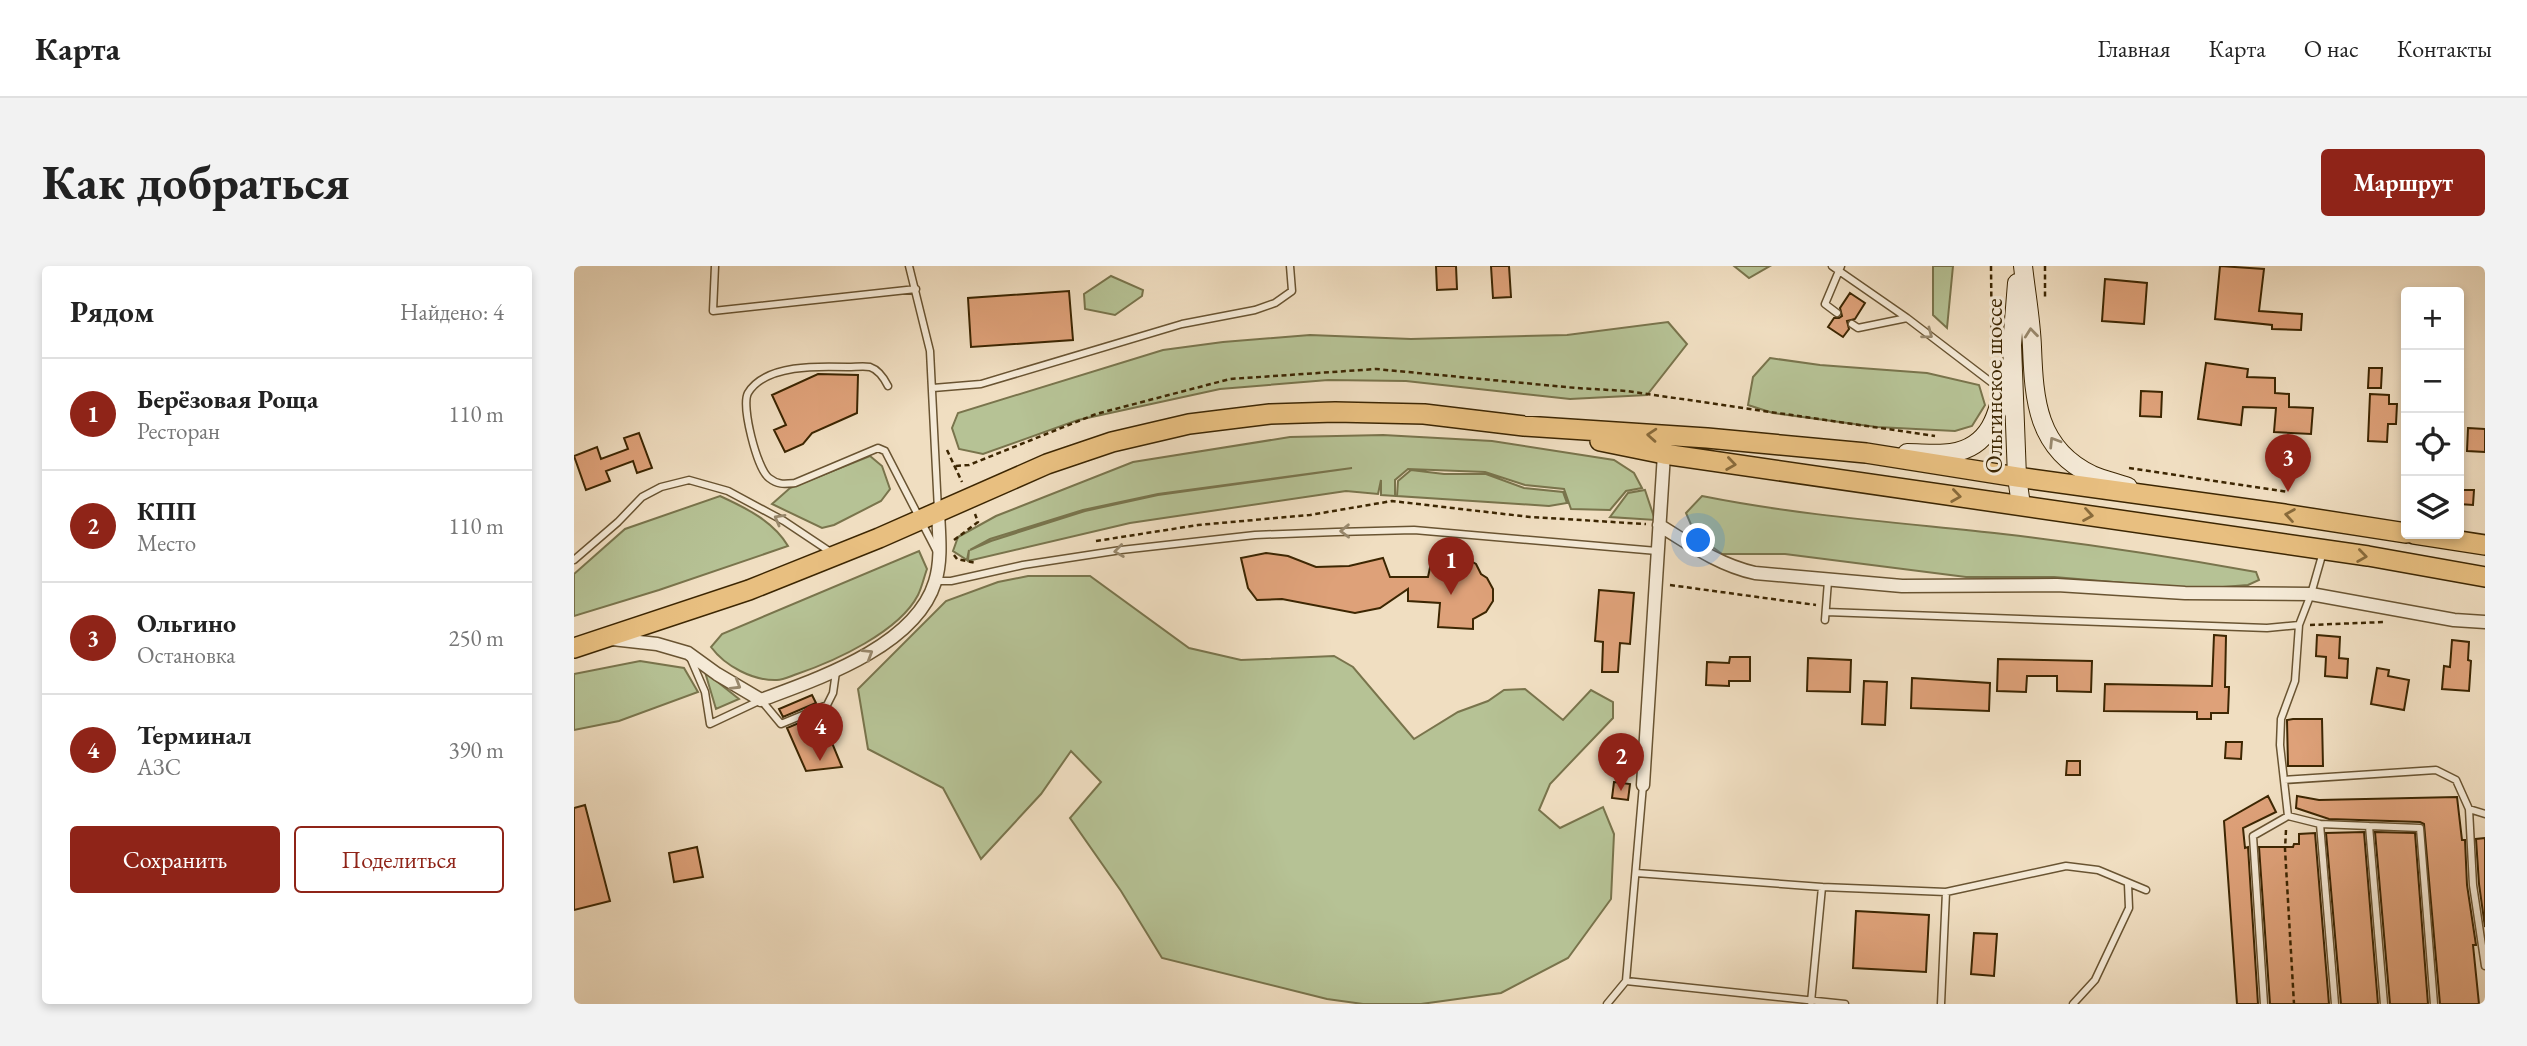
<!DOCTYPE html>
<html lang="ru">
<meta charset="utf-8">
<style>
:root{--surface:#fff;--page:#f2f2f2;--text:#222;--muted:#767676;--line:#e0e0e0;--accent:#8f2418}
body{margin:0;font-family:"EB Garamond",serif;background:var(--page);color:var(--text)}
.controls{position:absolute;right:21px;top:21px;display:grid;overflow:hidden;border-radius:7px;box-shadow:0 4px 10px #0003}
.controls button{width:63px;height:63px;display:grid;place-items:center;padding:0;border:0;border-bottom:2px solid var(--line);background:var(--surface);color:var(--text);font:35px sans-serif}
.you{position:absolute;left:1125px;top:275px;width:24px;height:24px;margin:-18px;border:5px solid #fff;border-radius:50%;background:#1a73e8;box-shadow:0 0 0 10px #1a73e833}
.badge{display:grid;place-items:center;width:46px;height:46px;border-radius:50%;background:var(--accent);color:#fff;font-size:23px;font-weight:700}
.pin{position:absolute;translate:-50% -58px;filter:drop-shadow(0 2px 4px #0008)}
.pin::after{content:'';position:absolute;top:37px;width:24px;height:21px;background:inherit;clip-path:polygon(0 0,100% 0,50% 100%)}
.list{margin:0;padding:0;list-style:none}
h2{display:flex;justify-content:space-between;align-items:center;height:91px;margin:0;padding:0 28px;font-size:30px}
h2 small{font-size:23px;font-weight:400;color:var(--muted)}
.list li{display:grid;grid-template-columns:46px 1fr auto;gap:21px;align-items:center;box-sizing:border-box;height:112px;padding:0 28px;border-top:2px solid var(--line)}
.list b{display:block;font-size:26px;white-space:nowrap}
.list p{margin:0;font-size:23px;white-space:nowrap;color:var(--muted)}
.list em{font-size:23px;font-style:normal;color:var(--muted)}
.actions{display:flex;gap:14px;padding:21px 28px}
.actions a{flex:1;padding:16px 0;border:2px solid var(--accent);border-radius:7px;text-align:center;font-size:24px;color:var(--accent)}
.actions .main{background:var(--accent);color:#fff}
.icon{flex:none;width:38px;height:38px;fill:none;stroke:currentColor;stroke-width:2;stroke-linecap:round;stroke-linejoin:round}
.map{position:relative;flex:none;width:1911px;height:738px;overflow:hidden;border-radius:7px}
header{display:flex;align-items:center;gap:42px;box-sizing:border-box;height:98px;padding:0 35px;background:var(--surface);border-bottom:2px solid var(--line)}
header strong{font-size:33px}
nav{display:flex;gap:38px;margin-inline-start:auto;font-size:24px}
.intro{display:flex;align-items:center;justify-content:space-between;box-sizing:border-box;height:168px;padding:0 42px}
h1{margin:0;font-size:49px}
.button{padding:18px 32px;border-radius:7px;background:var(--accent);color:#fff;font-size:24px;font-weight:700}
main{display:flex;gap:42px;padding:0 42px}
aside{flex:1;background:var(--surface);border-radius:7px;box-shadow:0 4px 10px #0003}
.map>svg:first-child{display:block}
.green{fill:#b6c295;stroke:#79744c;stroke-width:2;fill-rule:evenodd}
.building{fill:#dea179;stroke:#3c2602;stroke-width:2}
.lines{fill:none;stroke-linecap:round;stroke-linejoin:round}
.service-casing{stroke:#695432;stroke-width:9}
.minor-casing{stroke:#695432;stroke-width:15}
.secondary-casing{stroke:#3c2602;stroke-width:20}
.primary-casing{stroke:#3c2602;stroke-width:22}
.path{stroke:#3c2602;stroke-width:2.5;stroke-dasharray:5 3.5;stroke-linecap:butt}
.service{stroke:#f5ead7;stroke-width:6}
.minor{stroke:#f5ead7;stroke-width:12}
.secondary{stroke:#f5ead7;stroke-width:18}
.primary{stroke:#e8bf80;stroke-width:19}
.oneway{stroke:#98886c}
.oneway2{stroke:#896b3b}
.labels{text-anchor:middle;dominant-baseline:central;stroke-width:6;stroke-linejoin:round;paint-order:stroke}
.street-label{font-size:24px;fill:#3c2602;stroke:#f5ead7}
</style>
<header>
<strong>Карта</strong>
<nav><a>Главная</a><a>Карта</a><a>О нас</a><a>Контакты</a></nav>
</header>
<div class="intro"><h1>Как добраться</h1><a class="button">Маршрут</a></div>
<main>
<aside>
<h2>Рядом<small>Найдено: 4</small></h2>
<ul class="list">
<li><span class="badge">1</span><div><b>Берёзовая Роща</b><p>Ресторан</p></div><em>110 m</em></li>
<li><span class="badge">2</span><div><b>КПП</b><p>Место</p></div><em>110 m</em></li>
<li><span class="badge">3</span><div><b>Ольгино</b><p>Остановка</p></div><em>250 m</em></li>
<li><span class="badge">4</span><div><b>Терминал</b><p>АЗС</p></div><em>390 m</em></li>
</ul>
<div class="actions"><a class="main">Сохранить</a><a>Поделиться</a></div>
</aside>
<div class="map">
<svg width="1911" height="738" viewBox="0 0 1911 738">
<rect width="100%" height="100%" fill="#f0dec1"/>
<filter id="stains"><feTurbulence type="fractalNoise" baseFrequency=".00286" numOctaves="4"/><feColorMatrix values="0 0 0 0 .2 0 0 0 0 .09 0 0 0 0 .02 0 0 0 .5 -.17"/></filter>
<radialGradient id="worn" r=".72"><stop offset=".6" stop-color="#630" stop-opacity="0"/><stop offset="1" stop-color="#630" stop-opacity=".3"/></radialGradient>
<path class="green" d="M1160,0H1196L1175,12Z
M1359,0H1379L1373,62L1359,49Z
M537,10L569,24L568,30L541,49L511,43L510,28Z
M1094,56L1113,78L1073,129L996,133L832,115L754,114L646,123L504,154L409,188L385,183L378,162L384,147L589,84L649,76L736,69L837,73L993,69Z
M1196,92L1246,99L1353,107L1405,119L1411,139L1398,160L1381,165L1303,161L1199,147L1174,139L1179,111Z
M809,169L918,175L1040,194L1060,207L1068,222L1052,225L1036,244L997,243L990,223L951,219L911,206L834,203L821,214V230L807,229V214L804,228L772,225L556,257L394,295L395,284L393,294L379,285L384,271L422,250L559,196L716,171ZM778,202L584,229L511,245L417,275L396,284L416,273L509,244L584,228Z
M296,190L308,200L316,223L307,235L260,259L248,262L198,238L216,222Z
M837,204L870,208H912L950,222L989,226L993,237L975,240L823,230L824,215Z
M1071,224L1081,254L1036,251L1054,227Z
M146,230C172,242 199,255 214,280L85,324L0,350V308L51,263Z
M1128,230C1228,250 1329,257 1429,268C1514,278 1599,291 1682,306L1685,314L1674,319L1623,323L1480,311H1392L1211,288H1148L1121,268L1112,247Z
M345,285L353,303C350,311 348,321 344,329C325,366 261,395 223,408C217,410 209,414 203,414C179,415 151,400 137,381L148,368Z
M454,310H516L615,382L667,394L760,390L779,401L840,473L884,446L914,435L930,424L951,423L989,454L1017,424L1039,436V452L976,518L965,544L986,562L1029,541L1040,568L1037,633L994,692L927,727L847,738H789L753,733L588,692L547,625L496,552L527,516L497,485L467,528L407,593L369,522L294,483L284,423L372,335L424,316Z
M66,395L110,402L124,426L45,455L0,464V408Z
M131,406L165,433L142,443Z"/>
<path class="building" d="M862,0H882L883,23L863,24Z
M917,0H935L937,31L919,32Z
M1646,0L1690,3L1685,45L1728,48L1727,64L1698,63V59L1641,53Z
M1531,13L1573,17L1570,58L1528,55Z
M495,25L499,74L397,81L394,32Z
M1276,27L1291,37L1281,53L1273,55L1275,63L1269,71L1254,61L1260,52H1265L1268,50L1266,42Z
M1632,97L1674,103L1673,111L1701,112V127L1715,128V141L1739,142L1737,168L1700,166L1702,142L1669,141L1667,159L1624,153Z
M1795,102H1808L1807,122H1794Z
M244,108L284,109L283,147L238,167L229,178L211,186L200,164L212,159L198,129Z
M1567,125L1588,126L1587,151L1566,150Z
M1796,128L1815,129V138H1823L1822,158H1814L1813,176L1794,175Z
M1894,162L1911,163V186L1893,185Z
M65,167L78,202L63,207L59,195L32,205L36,215L12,224L0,190L23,181L27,193L54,183L50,172Z
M1885,224H1900L1899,239L1885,238Z
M692,287L714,290L742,301L775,300L809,292L816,311H854L857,297L866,292L893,293L902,298L907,308L913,312L919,323V335L912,346L899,353V363L864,361L866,337L834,335V323L806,342L781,347L708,333L683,334L674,322L667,292Z
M1025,324L1060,327L1056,378L1046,377L1044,406H1028L1029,376L1021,375Z
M1640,369L1652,370L1651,421H1655L1654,447H1637V453H1623V446L1530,445L1531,418L1638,420Z
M1743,369L1766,371L1765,392L1774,393L1773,412L1751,410L1752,391L1742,390Z
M1878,374L1895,376L1894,394L1897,395L1895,425L1868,423L1870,400L1876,401Z
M1156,391H1176V415H1155V420L1132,419L1133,396L1155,397Z
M1234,392L1277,394L1276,426L1233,425Z
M1424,393L1518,395L1517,426L1483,425V410H1453L1452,426L1423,425Z
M1803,402L1815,404L1814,410L1835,414L1830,444L1797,438Z
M1338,412L1416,417L1415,445L1337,442Z
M1290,415L1313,416L1311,459L1288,458Z
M238,429L242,437L209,451L205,443Z
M246,448L268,501L232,505L213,462Z
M1719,453H1748L1749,500H1714L1713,454Z
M1652,476H1668L1667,493L1651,492Z
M1493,495H1506V509H1492Z
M1040,516L1056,518L1054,534L1038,532Z
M1694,530L1702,546L1669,562L1671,582L1674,581L1684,738H1663L1650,555Z
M1723,530L1745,534L1883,531L1888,574H1891L1893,619L1902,679H1899L1905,738H1866L1850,558L1846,556L1755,553L1722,542Z
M11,539L36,635L0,644V542Z
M1790,566L1804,738H1767L1752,567Z
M1801,566L1841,567L1854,738H1816Z
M1741,567L1755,738H1696L1685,581H1719L1720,578H1725V568Z
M1911,572V661L1905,618L1902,573Z
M123,581L129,611L100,616L95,587Z
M1282,645L1355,649L1352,706L1279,702Z
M1400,667L1423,668L1420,710L1397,708Z"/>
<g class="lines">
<g class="service-casing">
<path id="service" d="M141,0L139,45L342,23
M335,0L356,85L364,244
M1258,0L1333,52L1426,123
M1263,47L1251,38L1267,0
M1278,58L1284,62L1333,52
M314,120C310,112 305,104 296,101C290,100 281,101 274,101C246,100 191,98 174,127C167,140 183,203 195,212C204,219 210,218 221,217L304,182L311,185L362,284
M359,122L407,118L608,58L681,44L701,37L718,25L716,0
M0,294L44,256L68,231L87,221L115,214L154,225L210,255L258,287
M362,315H377L449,299L547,284L681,269L762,266L840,264L1083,285
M1252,346L1693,362L1725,359
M1251,354L1254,315
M116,391L131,426L136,458L187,434L207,458L253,439L259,427L262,406
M1710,514L1862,504L1882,514L1895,543L1899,619L1911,700
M1895,543L1911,548
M1714,550L1706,479L1707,453L1721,415L1725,359L1737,328L1749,286
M1746,558L1761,738
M1795,560L1846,562L1860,738
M1062,607L1248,621L1372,626L1367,738
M1372,626L1492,600L1524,604L1572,624
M1052,715L1271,738
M1237,736L1248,621
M1033,738L1052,715L1069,519
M1499,738L1521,714L1555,642L1554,618
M1690,738L1679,570L1714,550L1746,558L1795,560L1810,738"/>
</g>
<g class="minor-casing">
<path id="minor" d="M1085,259C1117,279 1145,299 1181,307L1328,320L1483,319L1611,327L1737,328L1880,354L1911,356
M38,373L83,378L114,387L143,408L187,434C243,413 341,381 361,316C368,294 365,269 364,246
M1069,519L1090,188"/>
</g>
<g class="secondary-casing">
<path id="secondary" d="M1449,0C1452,27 1457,54 1458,81C1460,134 1463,183 1518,209C1530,214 1543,217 1554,221
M1443,17L1438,79L1443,211L1447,239
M1333,187C1347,187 1363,189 1377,187C1422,180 1425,140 1433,103"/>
</g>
<g class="primary-casing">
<path id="primary" d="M1026,175L1090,188L1794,290L1911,311
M1840,268L1911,279
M0,382L175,324L305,272L473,198L538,176L615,158L696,148L761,146L850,148L950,160L1133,172L1292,187L1443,211L1710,248L1832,267"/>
</g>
<path class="path" d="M1417,0L1418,96
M1471,0V32
M373,184L388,216
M382,200L395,199L522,148L656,113L802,103L1002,122L1053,125L1361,170
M1555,202L1714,226
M380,274L404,256L401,248
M522,275L624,259L736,249L818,235L956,251L1072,258
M380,289L383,293L402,297
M1096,319L1242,339
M1736,359L1810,356
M1712,564L1711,583L1720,738"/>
<use href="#service" class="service"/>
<use href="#minor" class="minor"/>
<use href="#secondary" class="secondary"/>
<use href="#primary" class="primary"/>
</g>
<defs><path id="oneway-chevron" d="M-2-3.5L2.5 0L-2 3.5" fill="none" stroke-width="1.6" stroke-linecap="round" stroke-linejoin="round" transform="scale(1.75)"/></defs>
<g class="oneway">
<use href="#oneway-chevron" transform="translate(1457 67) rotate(-96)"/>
<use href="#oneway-chevron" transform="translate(1354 68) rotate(37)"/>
<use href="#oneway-chevron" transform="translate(1480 176) rotate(-122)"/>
<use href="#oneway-chevron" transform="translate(205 253) rotate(-151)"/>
<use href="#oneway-chevron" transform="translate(771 265) rotate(179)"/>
<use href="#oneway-chevron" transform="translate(545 285) rotate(172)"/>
<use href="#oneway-chevron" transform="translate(294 388) rotate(-32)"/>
<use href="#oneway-chevron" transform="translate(162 419) rotate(31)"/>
</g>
<g class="oneway2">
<use href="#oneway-chevron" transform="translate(1078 169) rotate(-176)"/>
<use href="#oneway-chevron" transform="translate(1157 198) rotate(8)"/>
<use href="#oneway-chevron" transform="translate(1382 230) rotate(8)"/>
<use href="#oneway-chevron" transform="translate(1514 249) rotate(9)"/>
<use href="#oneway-chevron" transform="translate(1716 249) rotate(-171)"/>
<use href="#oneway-chevron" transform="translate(1788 290) rotate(8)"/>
</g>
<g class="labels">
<g class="street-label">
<text transform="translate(1419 120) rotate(-90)">Ольгинское шоссе</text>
</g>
</g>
<rect width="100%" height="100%" filter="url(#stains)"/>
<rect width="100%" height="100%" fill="url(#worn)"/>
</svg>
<div class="controls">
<button>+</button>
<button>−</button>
<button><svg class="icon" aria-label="locate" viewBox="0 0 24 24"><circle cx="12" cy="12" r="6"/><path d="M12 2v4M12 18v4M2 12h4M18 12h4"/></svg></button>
<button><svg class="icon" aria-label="layers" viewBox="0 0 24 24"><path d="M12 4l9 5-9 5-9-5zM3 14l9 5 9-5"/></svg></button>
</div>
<div class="you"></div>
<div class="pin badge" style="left:877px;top:329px">1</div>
<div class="pin badge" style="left:1047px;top:525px">2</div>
<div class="pin badge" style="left:1714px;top:226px">3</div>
<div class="pin badge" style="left:246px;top:495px">4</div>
</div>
</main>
